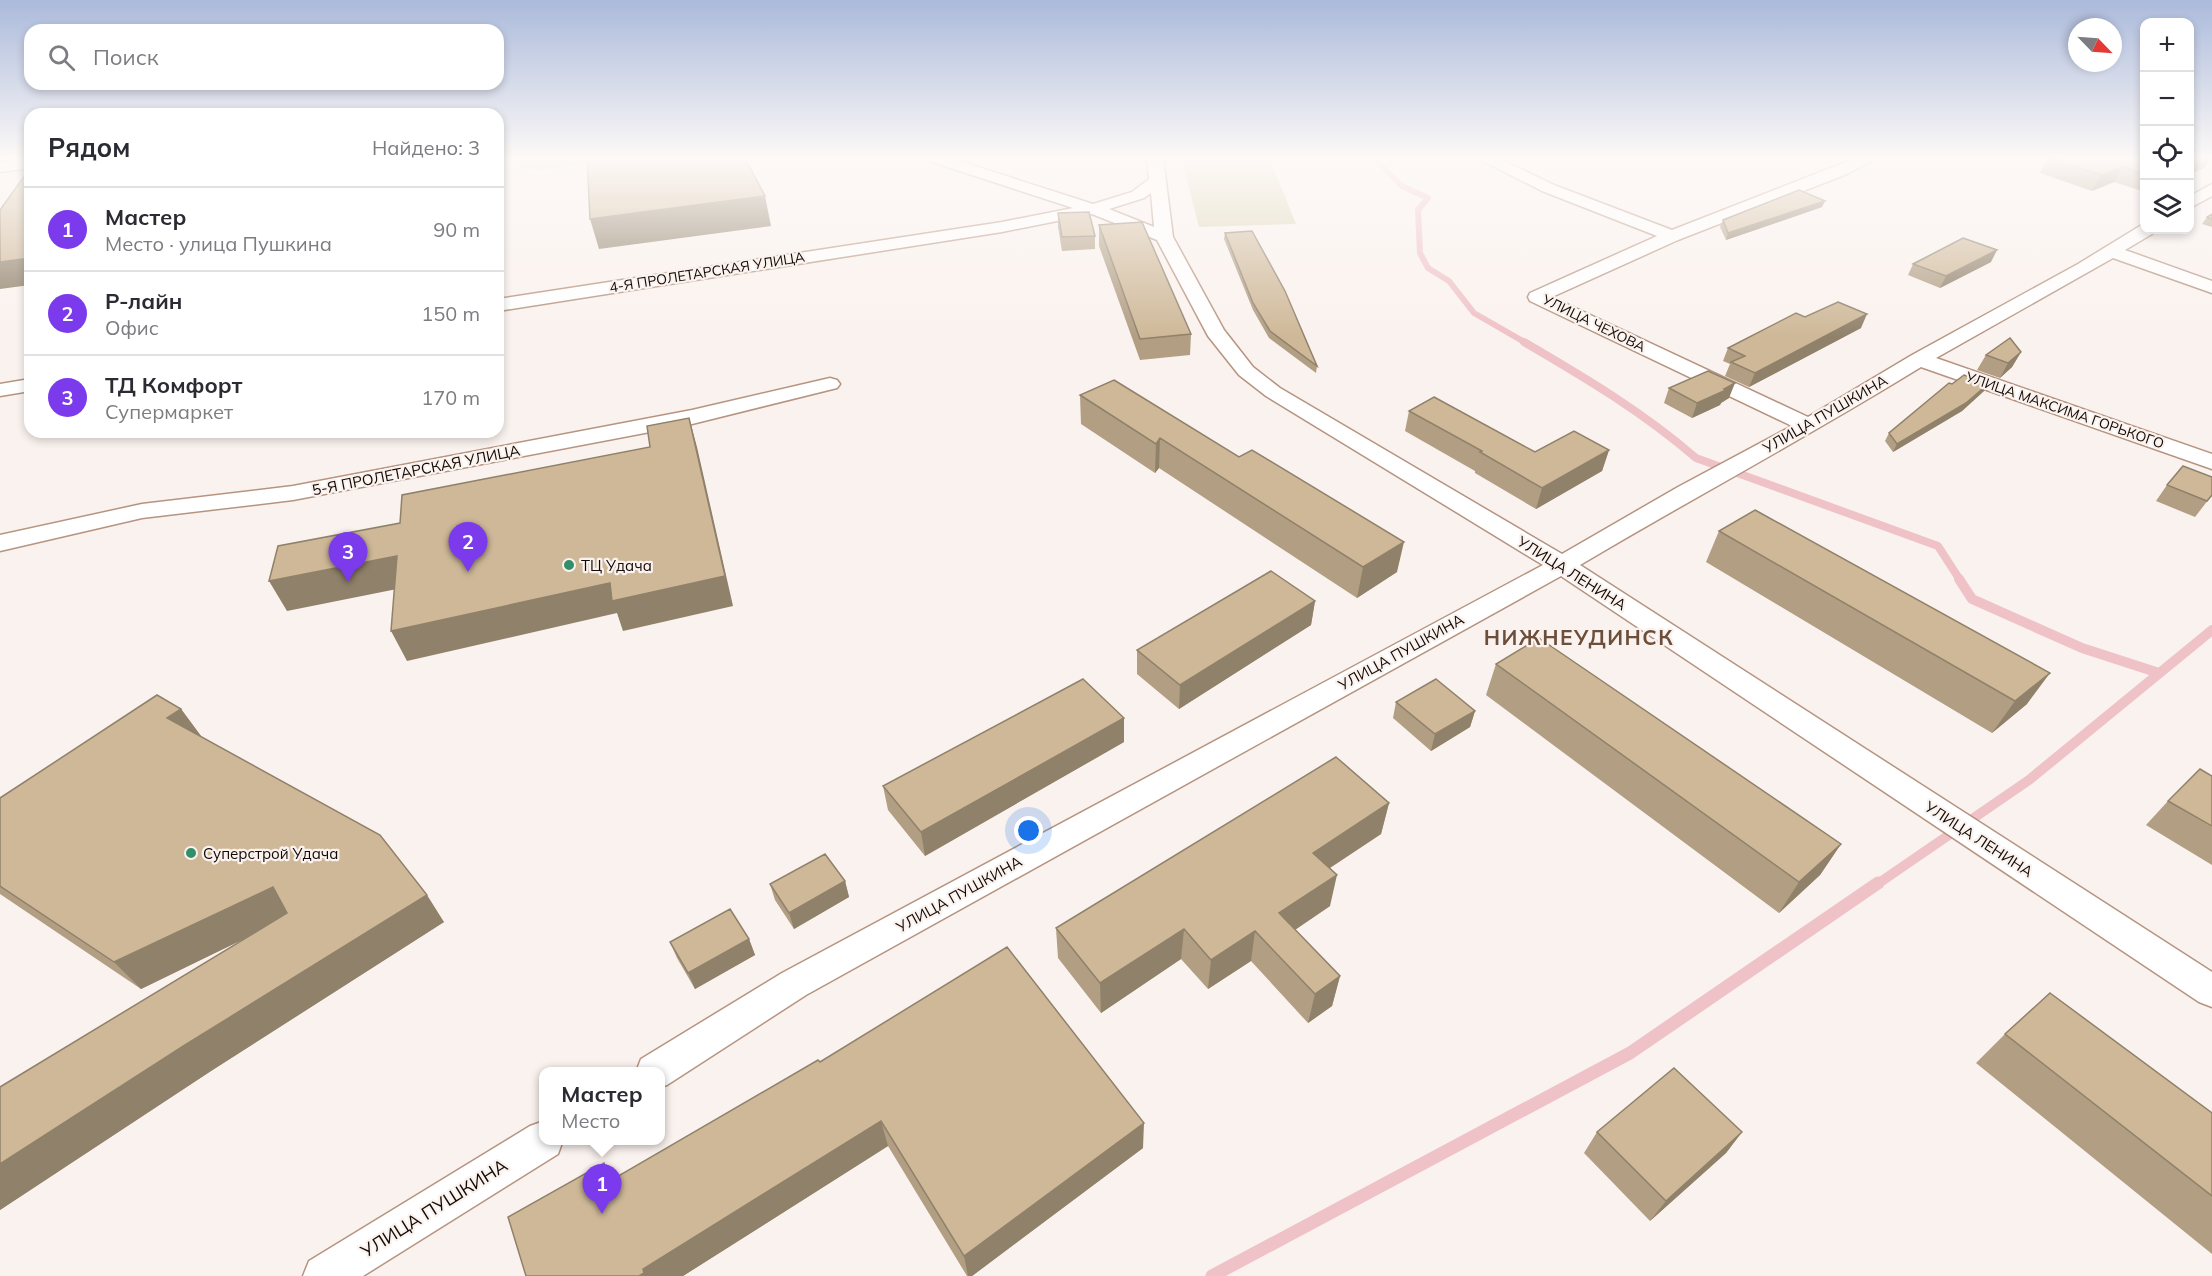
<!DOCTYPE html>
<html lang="ru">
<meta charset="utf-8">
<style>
:root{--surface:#fff;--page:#f7f7f7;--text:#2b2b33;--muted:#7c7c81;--line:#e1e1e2;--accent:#7c3aed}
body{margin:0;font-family:Mulish,sans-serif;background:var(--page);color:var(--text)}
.controls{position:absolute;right:18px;top:18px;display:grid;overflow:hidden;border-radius:12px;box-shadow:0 3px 9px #0003}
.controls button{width:54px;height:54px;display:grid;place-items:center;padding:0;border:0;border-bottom:2px solid var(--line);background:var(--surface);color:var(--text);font:30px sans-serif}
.compass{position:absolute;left:2068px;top:18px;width:54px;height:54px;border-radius:50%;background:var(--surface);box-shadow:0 3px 9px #0003;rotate:115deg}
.you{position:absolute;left:1029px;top:831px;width:21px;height:21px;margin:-15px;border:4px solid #fff;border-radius:50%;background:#1a73e8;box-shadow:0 0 0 9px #1a73e833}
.badge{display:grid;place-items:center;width:39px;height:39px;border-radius:50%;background:var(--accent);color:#fff;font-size:20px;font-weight:700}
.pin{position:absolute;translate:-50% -50px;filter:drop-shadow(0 2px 3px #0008)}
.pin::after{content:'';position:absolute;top:32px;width:21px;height:18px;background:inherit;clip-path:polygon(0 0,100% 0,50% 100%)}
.popup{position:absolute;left:539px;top:1067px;width:126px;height:78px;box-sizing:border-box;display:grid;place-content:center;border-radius:12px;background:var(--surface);filter:drop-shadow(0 2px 4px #0005);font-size:20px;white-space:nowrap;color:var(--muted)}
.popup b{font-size:22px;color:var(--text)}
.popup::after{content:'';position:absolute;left:50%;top:100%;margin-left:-12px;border:12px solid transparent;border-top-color:var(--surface)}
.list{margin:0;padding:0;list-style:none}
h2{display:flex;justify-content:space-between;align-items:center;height:78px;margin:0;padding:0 24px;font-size:26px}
h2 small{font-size:20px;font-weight:400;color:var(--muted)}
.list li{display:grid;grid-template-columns:39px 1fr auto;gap:18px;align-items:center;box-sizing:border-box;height:84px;padding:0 24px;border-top:2px solid var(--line)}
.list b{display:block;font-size:22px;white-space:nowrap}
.list p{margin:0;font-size:20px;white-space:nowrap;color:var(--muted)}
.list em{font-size:20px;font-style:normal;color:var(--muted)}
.icon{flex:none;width:33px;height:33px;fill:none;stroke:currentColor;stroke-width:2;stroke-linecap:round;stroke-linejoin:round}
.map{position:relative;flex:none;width:2212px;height:1276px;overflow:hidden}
.search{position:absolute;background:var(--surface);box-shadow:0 3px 9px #0003;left:24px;top:24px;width:480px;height:66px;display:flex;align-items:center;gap:15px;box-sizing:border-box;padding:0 21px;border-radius:18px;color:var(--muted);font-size:22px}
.panel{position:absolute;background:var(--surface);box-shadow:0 3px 9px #0003;left:24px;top:108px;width:480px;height:330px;border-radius:18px}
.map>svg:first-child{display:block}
.green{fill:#dcd5b4}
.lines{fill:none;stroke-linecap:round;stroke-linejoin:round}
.stream-far3{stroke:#efc2c7;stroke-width:6}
.stream-far2{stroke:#efc2c7;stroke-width:8}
.stream-far1{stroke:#efc2c7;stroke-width:10}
.stream{stroke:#efc2c7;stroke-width:13}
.minor-casing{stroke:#b69480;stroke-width:3}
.minor{fill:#fff;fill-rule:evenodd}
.wall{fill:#b19e83}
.shaded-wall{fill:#90816a}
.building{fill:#ceb898;stroke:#90816a;stroke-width:1.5}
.poi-dot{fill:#328f67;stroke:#faf2ee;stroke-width:2}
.labels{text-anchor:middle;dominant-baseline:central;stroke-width:4.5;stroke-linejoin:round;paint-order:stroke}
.far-street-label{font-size:14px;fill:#140903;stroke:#faf2ee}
.street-label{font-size:15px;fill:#140903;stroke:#faf2ee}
.poi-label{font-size:15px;fill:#140903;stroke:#faf2ee;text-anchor:start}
.near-street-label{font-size:18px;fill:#140903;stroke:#faf2ee}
.district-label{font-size:21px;font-weight:bold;letter-spacing:1.5px;fill:#6c4f3b;stroke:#faf2ee}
</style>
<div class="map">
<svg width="2212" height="1276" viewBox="0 0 2212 1276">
<rect width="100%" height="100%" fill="#faf2ee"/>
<path class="green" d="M518,158H593C582,167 532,173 519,167Z
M1270,159L1296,224L1199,227L1182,161Z"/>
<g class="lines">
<path class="stream-far3" d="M1374,158L1402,186L1428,198L1418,210L1420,253L1428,268L1449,281L1474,313L1526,343"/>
<path class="stream-far2" d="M1524,342C1584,377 1643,412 1696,458L1938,546L1960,580"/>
<path class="stream-far1" d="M1959,579L1972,599L2082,648L2159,673
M1876,885L2029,780L2212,630"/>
<path class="stream" d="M1212,1276L1630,1053L1878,883"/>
<g class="minor-casing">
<path id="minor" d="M30,158V168L0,172V162Z
M926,158H950L1093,204L1132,192L1149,179L1147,158H1163L1173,237L1224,330L1253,367L1280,388L1562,554L1678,487L1792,426L1530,301L1528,297L1530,293L1657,236L1542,191L1477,158H1498L1554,185L1672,230L1856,158H1877L1847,174L1678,240L1552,297L1808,417L1912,355L2078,264L2140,226L2144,225V230H2154L2152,234L2125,250L2212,281V293L2113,258L1936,358L2212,454V469L1921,367C1809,436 1693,498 1580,565L2212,972V1007L2199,1002L1561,576L806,995L667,1085L660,1087V1072H636L641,1059L782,973L1543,565L1266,396L1239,375L1208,336L1157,240L1092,214L1002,232L498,311V299L1002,222L1073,208L929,161ZM1151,193L1154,227L1109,209L1144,198Z
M2212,184V196L2190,208V196Z
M830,378L837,380L840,384L837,388L692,424L293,500L142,518L0,551V535L142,504L293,486L692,410Z
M30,379V391L0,396V384Z
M544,1121V1140H563L558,1154L363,1276H303L309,1261L530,1126Z"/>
</g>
<use href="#minor" class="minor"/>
</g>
<path class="wall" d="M2047,158H2145V190L2142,191L2114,182L2092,191L2040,173Z
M1822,207L1726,240L1720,227L1723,220Z
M1058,213L1095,236V249L1062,251L1058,227Z
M2212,214V227L2202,224L2207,217Z
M1099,225L1191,334L1190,355L1140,360L1099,246Z
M1225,233L1317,366L1316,373L1269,338L1253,310L1224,239Z
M1991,262L1940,288L1908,275L1913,264Z
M1805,317L1861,328L1749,387L1725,376L1730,364L1723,361L1728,348Z
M2021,352L2012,367L2000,378L1977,370L1986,355Z
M1114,380L1397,572L1357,598L1159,468L1155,473L1081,424L1080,395Z
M1988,384L1984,391L1962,411L1893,452L1885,441L1889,433Z
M1669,388L1729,398L1721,403L1720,405L1692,418L1664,403Z
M1409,411L1535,452L1609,450L1602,471L1536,509L1475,473V471L1405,431Z
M2167,485L2212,495L2195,517L2156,501Z
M1719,531L2027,704L1992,733L1706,562Z
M1315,601L1311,625L1179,709L1137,674V650Z
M1496,664L1841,844L1820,875L1779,913L1486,695Z
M1396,702L1475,711L1470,727L1431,751L1393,718Z
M181,709L201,736L444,922L211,1071L0,1210V1087L246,938L141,989L0,894V798Z
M1124,742L925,856L888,810L883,786Z
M2212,776V865L2146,825L2168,801Z
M1389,803L1381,834L1330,868V906L1295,930L1340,976L1332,1006L1308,1023L1251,961L1208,989L1181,959L1101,1013L1058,958L1056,928Z
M845,881L849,897L794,929L775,900L770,884Z
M749,939L755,955L695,989L677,958L670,942Z
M2005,1034L2212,1113V1254L1976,1063Z
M820,1062L1143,1148L972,1276H967L888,1146L683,1276H526L614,1179Z
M1597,1132H1742L1726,1153L1650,1221L1584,1153Z"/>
<path class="shaded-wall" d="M2199,158H2212L2210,160L2204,168L2190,174V163Z
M2123,167L2114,182L2092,191L2101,175Z
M765,196L771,226L599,249L590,219Z
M1825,201L1822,207L1726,240L1728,233Z
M1997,250L1991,262L1940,288L1946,276Z
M30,258V285L0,289V262Z
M1867,314L1861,328L1749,387L1755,373Z
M2021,352L2012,367L2000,378L2008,363Z
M1735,383L1729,398L1721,403L1720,405L1692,418L1697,403Z
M1988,384L1984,391L1962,411L1893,452L1897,444Z
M689,418L697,447L733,606L623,631L617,613L407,661L391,631L610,583Z
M1160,438L1159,468L1155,473L1156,444Z
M1609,450L1602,471L1536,509L1542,488Z
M1404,542L1397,572L1357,598L1363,567Z
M397,556L412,586L287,611L269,581Z
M1315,601L1311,625L1179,709L1180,685Z
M2050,673L2027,704L1992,733L2015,701Z
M181,709L201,736L188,745L167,718Z
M1475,711L1470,727L1431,751L1435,734Z
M1124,718V742L925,856L921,832Z
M1389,803L1381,834L1307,883L1313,853Z
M1841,844L1820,875L1779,913L1799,882Z
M1337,875L1330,906L1274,944L1279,913Z
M845,881L849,897L794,929L789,913Z
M273,887L295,914L141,989L114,962Z
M427,895L444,922L211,1071L0,1210V1164L185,1045Z
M1184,929L1181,959L1101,1013L1100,983Z
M1255,931L1251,961L1208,989L1211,960Z
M749,939L755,955L695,989L688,973Z
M1340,976L1332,1006L1308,1023L1315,994Z
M881,1121L888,1146L683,1276H639L643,1269Z
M1144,1123L1143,1148L972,1276H968L964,1256Z
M1742,1132L1726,1153L1650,1221L1666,1201Z
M604,1163L620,1188L610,1181Z"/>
<path class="building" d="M587,158H745L765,196L590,219Z
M2050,158H2145V174L2123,167L2101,175Z
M2190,158H2202L2190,163Z
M30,168V258L0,262V210Z
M1799,190L1825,201L1728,233L1723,220Z
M1089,212L1095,236L1062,237L1058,213Z
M2212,214V219L2207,217Z
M1142,222L1191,334L1140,339L1099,225Z
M1252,231L1285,291L1317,366L1270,331L1253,303L1225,233Z
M1963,238L1997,250L1946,276L1913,264Z
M1838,302L1867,314L1755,373L1731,362L1745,356L1728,348L1796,313L1805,317Z
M2010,338L2021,352L2008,363L1986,355Z
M1708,371L1735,383L1724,389L1726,390L1697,403L1669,388Z
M1964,375L1988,384L1966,403L1897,444L1889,433L1949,383L1952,384Z
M1114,380L1239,457L1252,450L1404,542L1363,567L1160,438L1156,444L1080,395Z
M1434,397L1535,452L1574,431L1609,450L1542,488L1480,452L1482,451L1409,411Z
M689,418L725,576L612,601L610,583L391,631L397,556L269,581L278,546L400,523L402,495L650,447L647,426Z
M2183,466L2212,477V495L2207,501L2167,485Z
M1755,510L2050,673L2015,701L1719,531Z
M1271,571L1315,601L1180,685L1137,650Z
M1539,638L1841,844L1799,882L1496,664Z
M1083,679L1124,718L921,832L883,786Z
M1436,679L1475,711L1435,734L1396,702Z
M157,695L181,709L167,718L380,835L427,895L185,1045L0,1164V1087L287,913L273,887L114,962L0,886V798Z
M1336,757L1389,803L1313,853L1337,875L1279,913L1340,976L1315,994L1255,931L1211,960L1184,929L1100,983L1056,928Z
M2200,769L2212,776V826L2168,801Z
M825,854L845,881L789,913L770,884Z
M730,909L749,939L688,973L670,942Z
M1007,947L1144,1123L964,1256L881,1121L643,1269L644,1273L639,1276H526L508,1217L604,1163L610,1181L818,1060L820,1062Z
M2050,993L2212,1113V1196L2005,1034Z
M1674,1068L1742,1132L1666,1201L1597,1132Z"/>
<linearGradient id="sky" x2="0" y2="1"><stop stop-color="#abbadb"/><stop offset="0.47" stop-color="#fdf9f7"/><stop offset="1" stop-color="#fdf9f7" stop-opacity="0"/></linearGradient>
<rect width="2212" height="337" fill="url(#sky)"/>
<g class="poi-dot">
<circle cx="569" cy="565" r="6"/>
<circle cx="191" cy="853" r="6"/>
</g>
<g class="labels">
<g class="far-street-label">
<text transform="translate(707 272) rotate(-9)">4-Я ПРОЛЕТАРСКАЯ УЛИЦА</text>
<text transform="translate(1594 323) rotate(26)">УЛИЦА ЧЕХОВА</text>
<text transform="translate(2065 410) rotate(19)">УЛИЦА МАКСИМА ГОРЬКОГО</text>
</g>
<g class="street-label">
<text transform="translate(1825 414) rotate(-30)">УЛИЦА ПУШКИНА</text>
<text transform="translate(416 470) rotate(-11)">5-Я ПРОЛЕТАРСКАЯ УЛИЦА</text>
<text transform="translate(1572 573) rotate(32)">УЛИЦА ЛЕНИНА</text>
<text transform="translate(1401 652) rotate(-29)">УЛИЦА ПУШКИНА</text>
<text transform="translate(1979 839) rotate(33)">УЛИЦА ЛЕНИНА</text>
<text transform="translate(959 894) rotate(-29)">УЛИЦА ПУШКИНА</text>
</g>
<g class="poi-label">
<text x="581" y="565">ТЦ Удача</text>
<text x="203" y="853">Суперстрой Удача</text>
</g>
<g class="near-street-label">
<text transform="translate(434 1208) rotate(-32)">УЛИЦА ПУШКИНА</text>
</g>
<g class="district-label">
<text x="1579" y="637">НИЖНЕУДИНСК</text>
</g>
</g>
</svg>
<div class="controls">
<button>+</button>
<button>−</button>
<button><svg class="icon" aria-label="locate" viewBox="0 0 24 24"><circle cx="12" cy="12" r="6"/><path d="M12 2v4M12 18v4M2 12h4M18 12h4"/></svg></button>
<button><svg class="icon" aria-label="layers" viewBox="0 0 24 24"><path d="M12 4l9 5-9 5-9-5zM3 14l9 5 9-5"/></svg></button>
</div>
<svg class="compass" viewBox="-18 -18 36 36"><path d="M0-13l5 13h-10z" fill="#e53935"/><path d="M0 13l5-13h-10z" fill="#7c7c81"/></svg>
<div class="you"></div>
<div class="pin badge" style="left:602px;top:1214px">1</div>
<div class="popup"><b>Мастер</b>Место</div>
<div class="pin badge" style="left:468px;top:572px">2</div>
<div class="pin badge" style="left:348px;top:582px">3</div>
<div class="search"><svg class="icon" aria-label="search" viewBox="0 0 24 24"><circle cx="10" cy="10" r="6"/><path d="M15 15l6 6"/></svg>Поиск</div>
<section class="panel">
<h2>Рядом<small>Найдено: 3</small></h2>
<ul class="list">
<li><span class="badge">1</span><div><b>Мастер</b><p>Место · улица Пушкина</p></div><em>90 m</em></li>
<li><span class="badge">2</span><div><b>Р-лайн</b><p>Офис</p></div><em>150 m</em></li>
<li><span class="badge">3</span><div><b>ТД Комфорт</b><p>Супермаркет</p></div><em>170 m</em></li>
</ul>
</section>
</div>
